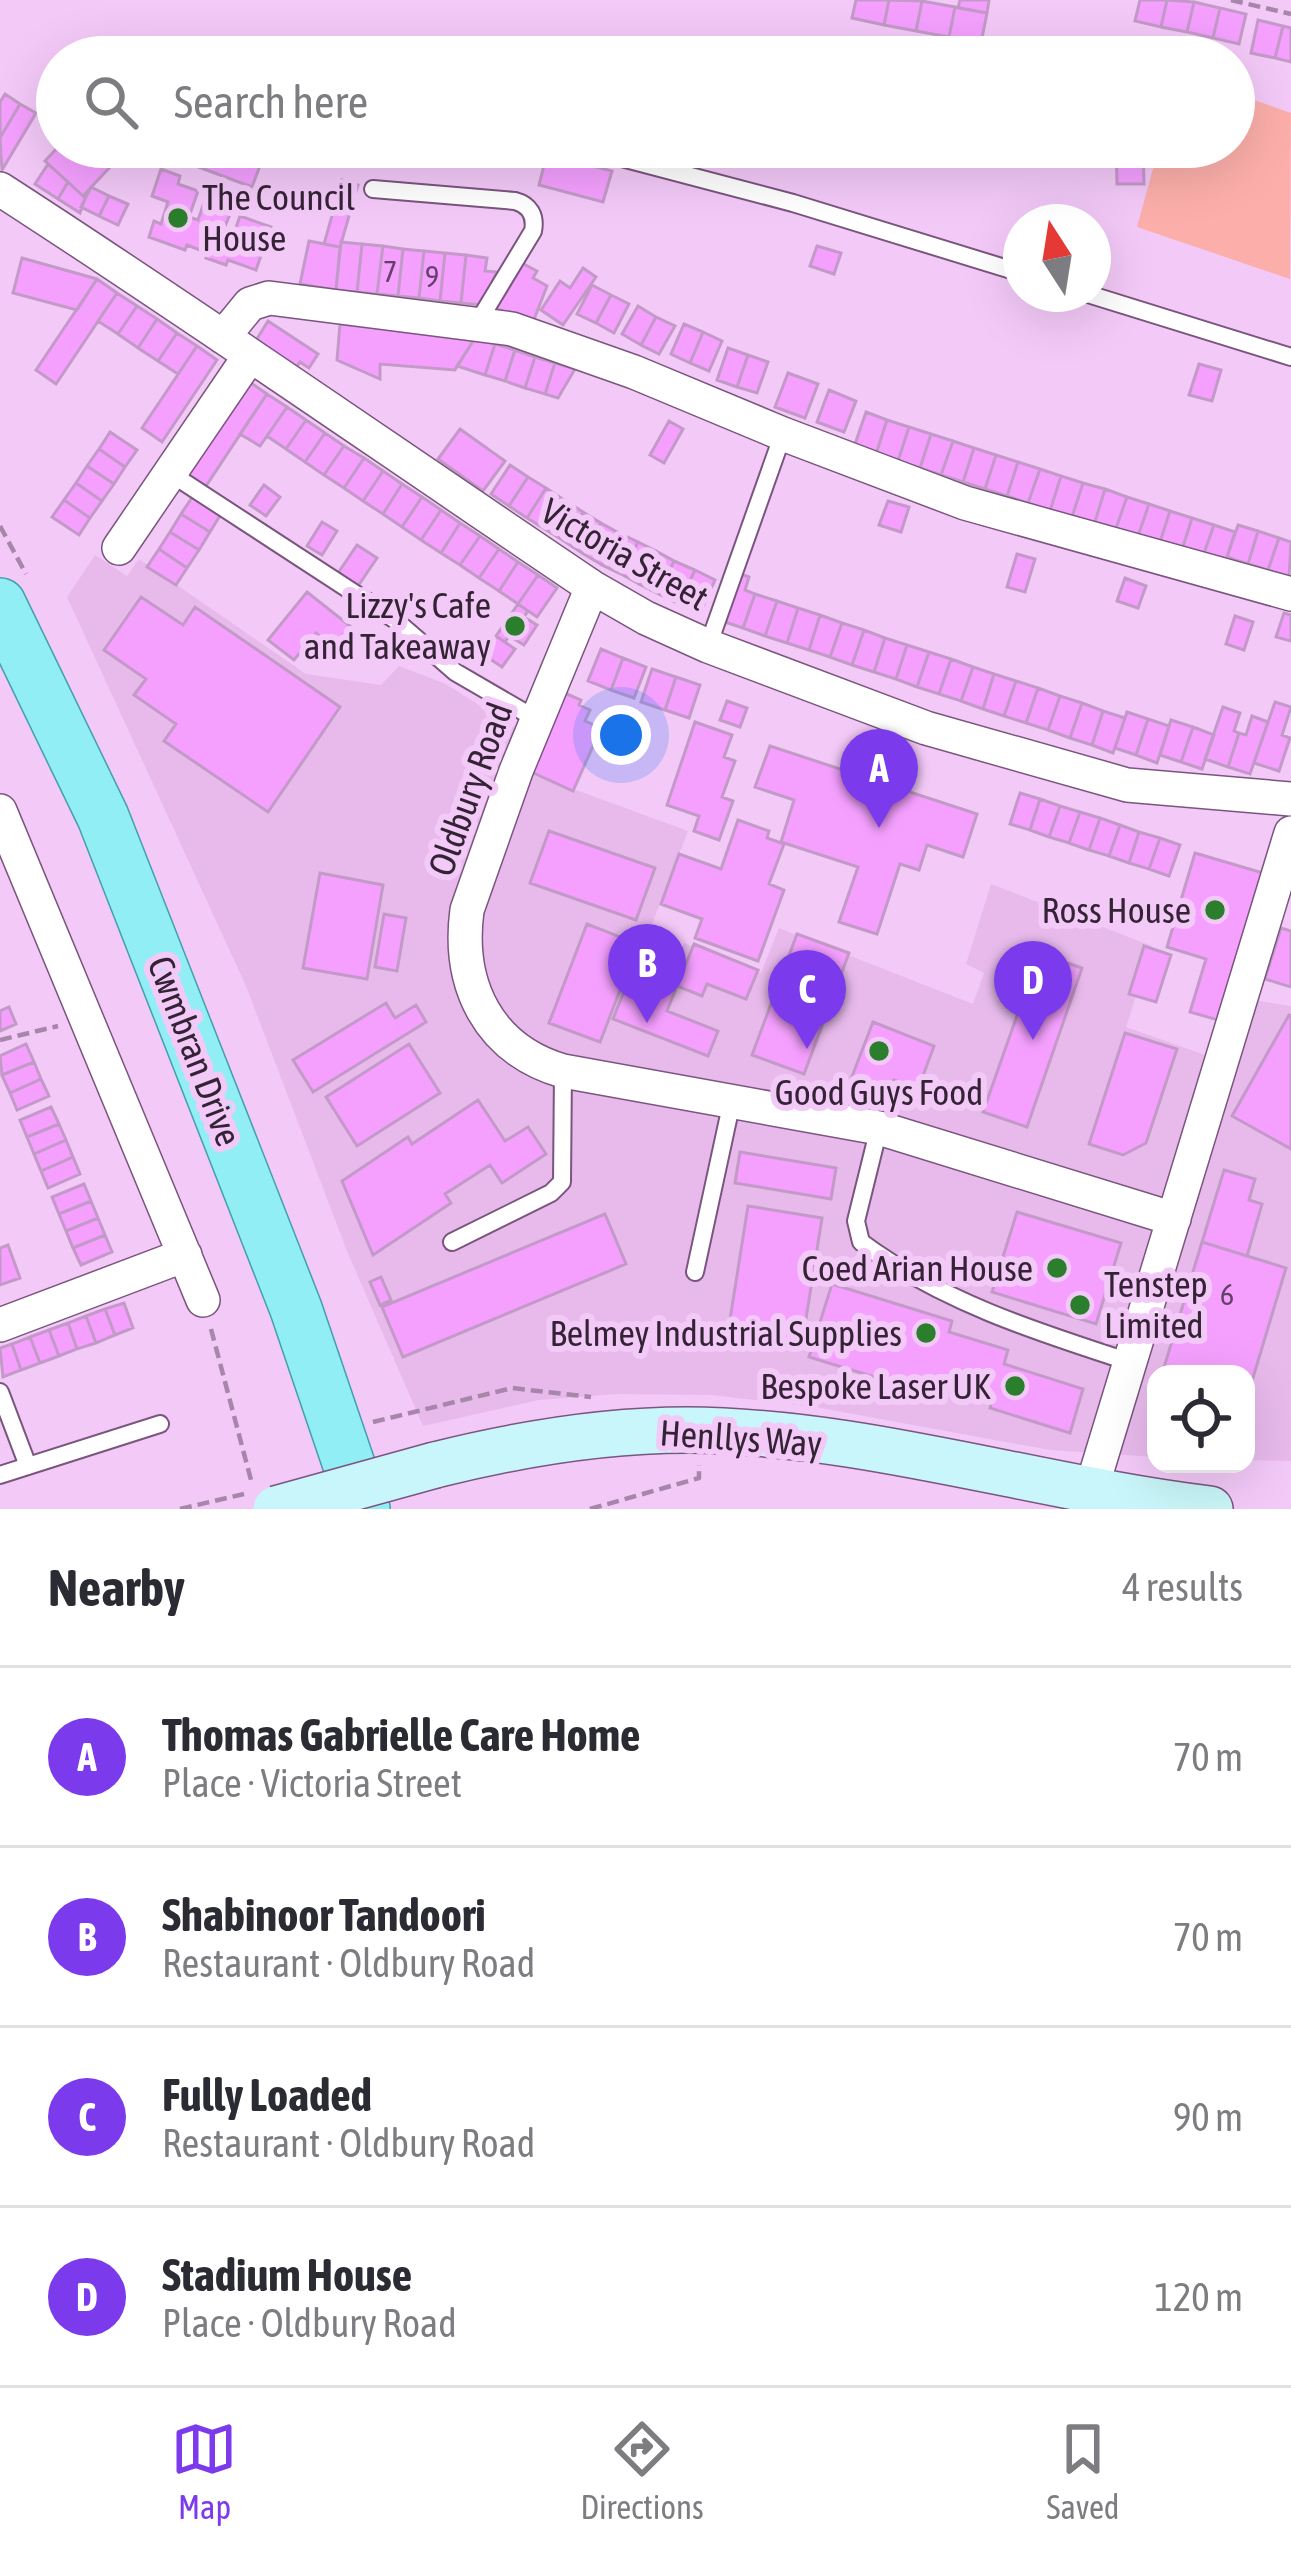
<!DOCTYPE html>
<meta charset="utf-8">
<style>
:root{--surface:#fff;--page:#f2f2f3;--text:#2b2b33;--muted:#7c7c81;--line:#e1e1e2;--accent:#7c3aed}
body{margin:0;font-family:"Asap Condensed",sans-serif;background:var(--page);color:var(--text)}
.controls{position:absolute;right:36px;bottom:36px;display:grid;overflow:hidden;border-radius:24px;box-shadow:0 12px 48px #0002}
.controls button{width:108px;height:108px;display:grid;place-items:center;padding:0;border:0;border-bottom:3px solid var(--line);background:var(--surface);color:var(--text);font:60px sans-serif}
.compass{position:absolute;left:1003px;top:204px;width:108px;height:108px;border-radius:50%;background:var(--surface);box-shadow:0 12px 48px #0002;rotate:348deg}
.you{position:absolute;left:621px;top:735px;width:42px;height:42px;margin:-30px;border:9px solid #fff;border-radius:50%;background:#1a73e8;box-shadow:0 0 0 18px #1a73e833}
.badge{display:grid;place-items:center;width:78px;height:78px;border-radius:50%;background:var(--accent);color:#fff;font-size:39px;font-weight:700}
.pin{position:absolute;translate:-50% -99px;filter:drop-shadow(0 3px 6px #0008)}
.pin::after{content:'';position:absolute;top:63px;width:42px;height:36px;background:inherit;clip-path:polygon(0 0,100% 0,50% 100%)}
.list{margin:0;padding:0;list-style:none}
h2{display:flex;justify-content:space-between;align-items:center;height:156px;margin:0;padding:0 48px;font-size:51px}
h2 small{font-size:39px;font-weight:400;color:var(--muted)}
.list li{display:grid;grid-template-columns:78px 1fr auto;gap:36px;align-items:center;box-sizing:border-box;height:180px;padding:0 48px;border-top:3px solid var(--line)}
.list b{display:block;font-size:45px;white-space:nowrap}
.list p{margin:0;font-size:39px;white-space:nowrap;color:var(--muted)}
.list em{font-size:39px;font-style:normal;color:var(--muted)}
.icon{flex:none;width:66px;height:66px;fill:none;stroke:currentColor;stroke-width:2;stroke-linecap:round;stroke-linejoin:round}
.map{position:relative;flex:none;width:1291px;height:1509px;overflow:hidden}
.search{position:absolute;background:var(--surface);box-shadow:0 12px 48px #0002;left:36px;right:36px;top:36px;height:132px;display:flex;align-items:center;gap:30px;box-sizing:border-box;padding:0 42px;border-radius:66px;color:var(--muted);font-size:45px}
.sheet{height:876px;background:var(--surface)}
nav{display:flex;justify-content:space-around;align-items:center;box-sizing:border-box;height:168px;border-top:3px solid var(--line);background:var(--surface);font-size:33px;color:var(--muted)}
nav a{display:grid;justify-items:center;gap:6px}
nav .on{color:var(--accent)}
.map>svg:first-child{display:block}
.built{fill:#e8baec}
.green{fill:#fcafaa}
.building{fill:#f5a0ff;stroke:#c39ac7;stroke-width:3}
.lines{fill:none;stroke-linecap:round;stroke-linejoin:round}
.lane-casing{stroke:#7a557e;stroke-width:20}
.street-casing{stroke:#7a557e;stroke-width:36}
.secondary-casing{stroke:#7a557e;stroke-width:48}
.primary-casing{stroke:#429fad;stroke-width:54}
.path{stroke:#a686a9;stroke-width:4.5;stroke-dasharray:12 6;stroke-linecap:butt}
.lane{stroke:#fff;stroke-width:16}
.street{stroke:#fff;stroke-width:33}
.secondary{stroke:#c9f6fa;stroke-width:45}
.primary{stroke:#92eef5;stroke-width:51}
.secondary-bridge-casing{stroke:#7a557e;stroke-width:48;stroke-linecap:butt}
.secondary-bridge{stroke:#c9f6fa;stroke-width:45}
.poi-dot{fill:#2b7e2b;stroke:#f3c9f8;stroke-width:4.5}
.labels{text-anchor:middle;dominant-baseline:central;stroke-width:12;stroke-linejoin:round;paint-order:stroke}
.number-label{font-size:30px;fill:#644268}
.poi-label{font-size:36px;fill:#342335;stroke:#f3c9f8;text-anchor:end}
.street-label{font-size:36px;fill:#342335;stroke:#f3c9f8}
</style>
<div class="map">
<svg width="1291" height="1509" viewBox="0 0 1291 1509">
<rect width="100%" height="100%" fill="#f3c9f8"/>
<path class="built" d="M95,555L127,576L139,559L306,674L381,685L399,666L446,684L518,730L505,764L688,831L642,950L675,963L684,943L761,973L779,928L973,1004L984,973L966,964L991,884L1152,946L1126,1027L1208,1056L1228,996L1291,1006V1461L1246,1460V1374H1156V1457L1050,1450L815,1407L711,1395L618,1394L539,1400L423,1426L347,1251L246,986L67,597Z"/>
<path class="green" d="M1234,93L1291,113L1290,279L1137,227L1159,147H1234Z"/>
<path class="building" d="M856,0H889L884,25L852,18Z
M889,0L922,1L916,31L884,25Z
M960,0H989L987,13L958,8Z
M1140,0H1167L1161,27L1135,21Z
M1167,0L1194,2L1187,32L1161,27Z
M922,1L955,7L949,37L916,31Z
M1194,2L1220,8L1213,38L1187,32Z
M955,7L987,13L981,43L949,37Z
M1220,8L1246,14L1239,44L1213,38Z
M1258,20L1283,26L1275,58L1251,53Z
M1283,26L1291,28V62L1275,58Z
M5,94L20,104L0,138V102Z
M20,104L36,113L2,170L0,138Z
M58,147H87L110,167L83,196L45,161Z
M184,147H219L261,163L252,187L180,160Z
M395,147H419L416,158L393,153Z
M419,147H444L440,164L416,158Z
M1116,147H1143L1144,184H1117Z
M547,154L612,171L603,202L539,185Z
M48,164L68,182L58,199L35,184Z
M161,169L180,176L178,184L198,191L189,217L198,220L207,194L234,204L224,229L234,233L240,216L271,227L256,270L228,260L226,265L206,258L208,253L187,245L185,250L149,237L154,221L161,224L168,202L152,196Z
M342,180L358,185L340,247L324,244Z
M68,182L85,198L80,213L58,199Z
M91,187L109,196L99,216L81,207Z
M109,196L128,204L118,225L99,216Z
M309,241L340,247L336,290L300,284Z
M341,242L362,244L357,292L336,290Z
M362,244L383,246L377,294L357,292Z
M383,246L403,249L398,296L377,294Z
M817,246L841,253L834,274L810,266Z
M403,249L424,251L419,298L398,296Z
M424,251L445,253L440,301L419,298Z
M445,253L466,255L461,303L440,301Z
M466,255L487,258L485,271L497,272L481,305L461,303Z
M22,258L97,279L77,310L13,293Z
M518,261L537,271L533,278L547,286L533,322L494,308Z
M583,268L596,277L563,325L541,310L560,281L570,288Z
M97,279L117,293L56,384L36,370Z
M592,285L611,295L596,323L577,314Z
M117,293L137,306L118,334L98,321Z
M611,295L629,304L614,333L596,323Z
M137,306L157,319L138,348L118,334Z
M638,306L656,317L641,345L622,334Z
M656,317L675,326L659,354L641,345Z
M157,319L177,333L158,361L138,348Z
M268,321L318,354L309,368L300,362L295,369L255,342Z
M340,324L475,338L455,370L380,364V379L337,360Z
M684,324L703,332L690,363L671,354Z
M703,332L722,341L709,371L690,363Z
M177,333L197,346L178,374L158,361Z
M475,338L495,344L485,375L457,366Z
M495,344L515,350L505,381L485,375Z
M197,346L217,360L162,442L142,428Z
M728,348L748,355L737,387L717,380Z
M515,350L535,357L525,388L505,381Z
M748,355L768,362L757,393L737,387Z
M535,357L555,363L545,394L525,388Z
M555,363L575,369L558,398L545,394Z
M1199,364L1221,370L1212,401L1189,395Z
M788,373L818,384L805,418L775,407Z
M248,381L267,394L204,489L184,476Z
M829,390L856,401L844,432L817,422Z
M267,394L287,407L260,446L240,434Z
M287,407L306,420L286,449L267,436Z
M866,412L887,420L876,454L854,447Z
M306,420L325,433L305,462L286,449Z
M887,420L909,427L898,461L876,454Z
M669,421L683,429L664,463L650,455Z
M909,427L931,434L920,468L898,461Z
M460,429L505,461L483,491L438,459Z
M110,432L137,450L125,467L99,449Z
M325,433L344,446L324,475L305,462Z
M931,434L953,441L941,475L920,468Z
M953,441L974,448L963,482L941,475Z
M344,446L364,458L344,488L324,475Z
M974,448L996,455L985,489L963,482Z
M99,449L125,467L114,484L87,466Z
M996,455L1018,462L1007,496L985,489Z
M364,458L383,471L363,501L344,488Z
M1018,462L1040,469L1028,503L1007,496Z
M510,465L528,477L509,506L491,494Z
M87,466L114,484L102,501L76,483Z
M1040,469L1061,476L1050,511L1028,503Z
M383,471L402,484L383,514L363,501Z
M1061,476L1083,483L1072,517L1050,511Z
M528,477L546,488L527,518L509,506Z
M76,483L102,501L90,518L64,500Z
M1083,483L1105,489L1094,525L1072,517Z
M402,484L422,497L402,527L383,514Z
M264,485L280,497L266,516L250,505Z
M546,488L564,500L545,529L527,518Z
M1105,489L1127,497L1115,531L1094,525Z
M193,496L221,514L210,532L181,514Z
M422,497L441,510L421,540L402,527Z
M1127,497L1149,504L1137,539L1115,531Z
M64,500L90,518L79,535L52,517Z
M564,500L583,512L564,541L545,529Z
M888,501L909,507L901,532L879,525Z
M1149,504L1170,511L1159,545L1137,539Z
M441,510L460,523L441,553L421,540Z
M1170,511L1192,518L1181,553L1159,545Z
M583,512L601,523L582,553L564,541Z
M181,514L210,532L199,550L170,532Z
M1192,518L1214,525L1202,559L1181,553Z
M322,522L337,531L322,555L307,546Z
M460,523L480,536L460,565L441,553Z
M601,523L619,533L602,565L582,553Z
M1214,525L1235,532L1224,566L1202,559Z
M1238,525L1258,531L1248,564L1227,557Z
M1258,531L1279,538L1268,570L1248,564Z
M170,532L199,550L187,568L159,549Z
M619,533L638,542L621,574L602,565Z
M480,536L499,549L479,578L460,565Z
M1279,538L1291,542L1289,577L1268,570Z
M638,542L656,551L639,584L621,574Z
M357,545L377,558L356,589L336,576Z
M159,549L187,568L176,585L147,567Z
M499,549L518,562L499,591L479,578Z
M656,551L674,561L659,594L639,584Z
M1017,554L1035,559L1025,592L1007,587Z
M674,561L695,570L679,604L659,594Z
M518,562L538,575L518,604L499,591Z
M695,570L715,580L700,613L679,604Z
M738,573L749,577L745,590L755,594L743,628L722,621Z
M538,575L557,588L537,617L518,604Z
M1125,578L1146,586L1138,608L1117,601Z
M307,592L350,626L333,647L316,633L294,660L268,640Z
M755,594L777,601L765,636L743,628Z
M141,597L183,625L195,607L340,707L268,812L164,741L176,724L134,695L146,679L104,650Z
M777,601L798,608L787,643L765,636Z
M518,604L528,611L524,617L537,625L524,645L509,636L505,642L496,636Z
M798,608L820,615L809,650L787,643Z
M1284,613L1291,615V641L1276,637Z
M820,615L842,623L830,657L809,650Z
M1235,616L1253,622L1244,650L1226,644Z
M842,623L864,630L852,665L830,657Z
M864,630L885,638L874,672L852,665Z
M496,636L515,649L502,667L484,655Z
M885,638L907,645L896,679L874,672Z
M907,645L929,652L917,687L896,679Z
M601,649L623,658L611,690L588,681Z
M929,652L951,659L939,694L917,687Z
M623,658L646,667L634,698L611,690Z
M951,659L973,667L961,701L939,694Z
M973,667L994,674L983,709L961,701Z
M652,669L676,677L665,710L641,702Z
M994,674L1016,681L1004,716L983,709Z
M676,677L700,685L689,718L665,710Z
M1016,681L1038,688L1026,723L1004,716Z
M1038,688L1060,696L1048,730L1026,723Z
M560,691L581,700L579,705L590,710L585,721L601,728L573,791L525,769Z
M1060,696L1082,703L1070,738L1048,730Z
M727,701L747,708L740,727L720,720Z
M1275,702L1291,707L1282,735L1290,738L1279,771L1254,763Z
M1082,703L1103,711L1092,745L1070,738Z
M1223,707L1240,713L1234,731L1239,733L1228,767L1205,759Z
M1103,711L1125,718L1113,753L1092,745Z
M1127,712L1148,719L1136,755L1115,748Z
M1252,716L1268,722L1250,774L1228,767L1239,733L1246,735Z
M1148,719L1169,726L1157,763L1136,755Z
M1171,720L1193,727L1181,762L1160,755Z
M695,722L732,735L724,757L735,761L722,797L733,801L719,840L694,831L699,816L667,805Z
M1193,727L1214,735L1202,769L1181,762Z
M770,746L977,814L963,857L927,845L919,870L900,864L877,934L839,922L858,867L781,842L794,800L755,787Z
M1020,793L1040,799L1030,830L1010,824Z
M1040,799L1060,806L1049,837L1030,830Z
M1060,806L1080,812L1069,843L1049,837Z
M1080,812L1100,818L1089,850L1069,843Z
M1100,818L1120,825L1109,856L1089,850Z
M738,820L769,831L767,838L784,844L769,884L784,890L758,961L695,938L702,919L661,904L679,854L721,869Z
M1120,825L1139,832L1129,863L1109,856Z
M549,831L655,868L636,920L530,883Z
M1139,832L1160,838L1149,869L1129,863Z
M1160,838L1180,845L1169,876L1149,869Z
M1195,853L1263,873L1218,1020L1190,1012L1206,959L1167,947Z
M320,873L383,885L367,979L303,968Z
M384,914L406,918L397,971L375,967Z
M587,924L638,944L600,1042L549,1023Z
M1281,928L1291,931V987L1265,979Z
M797,934L849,953L804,1074L752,1055Z
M694,944L758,970L746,999L707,984L702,996L677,986Z
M1144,946L1171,955L1156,1002L1129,994Z
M640,951L684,968L667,1011L718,1031L708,1056L613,1019Z
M1039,953L1082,968L1027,1127L983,1112Z
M386,1003L395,1018L416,1005L426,1022L313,1092L293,1060Z
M9,1007L16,1024L0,1031V1011Z
M1289,1015L1291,1016V1149L1232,1116Z
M873,1022L934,1046L918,1089L894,1080L884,1106L846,1092Z
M1125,1033L1177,1049L1146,1143L1123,1155L1089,1144Z
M26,1044L34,1062L2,1075L0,1056Z
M409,1044L440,1093L357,1146L326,1097Z
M34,1062L41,1079L10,1093L2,1075Z
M41,1079L49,1096L17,1110L10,1093Z
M478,1100L505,1141L528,1127L546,1154L502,1183L490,1165L445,1194L451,1203L373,1255L342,1181L408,1137L412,1144Z
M51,1107L59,1124L27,1137L20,1120Z
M59,1124L66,1140L34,1154L27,1137Z
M66,1140L73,1157L41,1171L34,1154Z
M740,1152L836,1168L831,1199L735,1183Z
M73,1157L80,1174L48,1188L41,1171Z
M1224,1170L1255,1179L1249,1200L1262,1204L1247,1256L1202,1242Z
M84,1184L91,1201L59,1214L52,1197Z
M91,1201L98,1218L66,1231L59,1214Z
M748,1206L822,1218L802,1344L728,1332Z
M1017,1212L1121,1243L1096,1324L992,1292Z
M605,1214L626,1264L403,1357L382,1307Z
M98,1218L105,1235L73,1248L66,1231Z
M105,1235L112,1252L81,1265L73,1248Z
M1202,1242L1286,1268L1246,1401V1374H1162Z
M8,1245L20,1278L0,1285V1248Z
M381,1277L391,1300L380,1305L370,1282Z
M832,1284L952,1321L949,1332L1008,1350L1004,1364L1083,1389L1070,1433L990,1408L992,1401L933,1383L930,1394L809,1357Z
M124,1303L133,1328L115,1335L105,1309Z
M105,1309L115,1335L96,1343L86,1316Z
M86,1316L96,1343L77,1349L68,1323Z
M68,1323L77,1349L59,1356L49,1330Z
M49,1330L59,1356L40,1363L30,1337Z
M30,1337L40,1363L21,1370L12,1344Z
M12,1344L21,1370L3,1377L0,1348Z"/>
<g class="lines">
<g class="lane-casing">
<path id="lane" d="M580,147L793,203L1021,273
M373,189L515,201C530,205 536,216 533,231L478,322
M1088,294L1291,357
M170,473L394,619L455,672L536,719
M708,646L783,434
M879,1128L856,1221L861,1242C940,1301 1037,1332 1130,1362
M452,1242L551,1193L562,1182L563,1071
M695,1272L732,1101
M0,1392L28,1466
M0,1475L160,1424"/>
</g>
<g class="street-casing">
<path id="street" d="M0,189C200,318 394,454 592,587L646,618L708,646L926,728L1127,785L1291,799
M223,337L250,304L269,298L512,329L634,372L783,434L965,503L1291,594
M119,548L249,357
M592,587L516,771L467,910C457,985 488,1049 563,1071L879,1128L1174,1219
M0,811L203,1300
M0,1325L185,1255
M1091,1490L1291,833"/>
</g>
<g class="secondary-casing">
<path id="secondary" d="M435,1465C519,1444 601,1430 687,1430C864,1431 1036,1488 1210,1509"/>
</g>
<g class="primary-casing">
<path id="primary" d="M0,604L103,817L296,1309L364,1509"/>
</g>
<path class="path" d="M1231,0L1291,14
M0,526L26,574
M0,1040L58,1026
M211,1329L251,1480
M373,1422L512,1388L591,1397
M180,1509L244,1494
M590,1509L699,1478V1465"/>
<use href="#lane" class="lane"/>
<use href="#street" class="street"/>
<use href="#secondary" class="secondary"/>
<use href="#primary" class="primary"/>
<g class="secondary-bridge-casing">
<path id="secondary-bridge" d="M276,1509L435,1465"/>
</g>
<use href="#secondary-bridge" class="secondary-bridge"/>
</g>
<g class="poi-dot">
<circle cx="178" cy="218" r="12"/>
<circle cx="515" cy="626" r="12"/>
<circle cx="1215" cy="910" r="12"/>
<circle cx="879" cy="1051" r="12"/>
<circle cx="1057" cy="1268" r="12"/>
<circle cx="1080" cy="1305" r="12"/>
<circle cx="926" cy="1333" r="12"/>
<circle cx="1015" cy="1386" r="12"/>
</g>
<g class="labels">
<g class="number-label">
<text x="390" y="271">7</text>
<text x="432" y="276">9</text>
<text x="1227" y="1294">6</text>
</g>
<g class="poi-label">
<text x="202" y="197" text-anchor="start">The Council<tspan x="202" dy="41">House</tspan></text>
<text x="491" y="605">Lizzy's Cafe<tspan x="491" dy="41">and Takeaway</tspan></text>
<text x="1191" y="910">Ross House</text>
<text x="879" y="1092" text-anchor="middle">Good Guys Food</text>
<text x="1033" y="1268">Coed Arian House</text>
<text x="1104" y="1284" text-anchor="start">Tenstep<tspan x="1104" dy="41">Limited</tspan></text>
<text x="902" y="1333">Belmey Industrial Supplies</text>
<text x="991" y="1386">Bespoke Laser UK</text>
</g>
<g class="street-label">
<text transform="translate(625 554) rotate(30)">Victoria Street</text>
<text transform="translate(470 789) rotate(-70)">Oldbury Road</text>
<text transform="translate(195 1051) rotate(69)">Cwmbran Drive</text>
<text transform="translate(741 1438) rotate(4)">Henllys Way</text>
</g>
</g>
</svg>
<div class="controls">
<button><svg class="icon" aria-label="locate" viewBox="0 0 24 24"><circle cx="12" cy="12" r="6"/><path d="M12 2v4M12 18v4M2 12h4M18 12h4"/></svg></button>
</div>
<svg class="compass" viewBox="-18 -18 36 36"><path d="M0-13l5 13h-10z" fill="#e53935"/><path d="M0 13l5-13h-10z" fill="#7c7c81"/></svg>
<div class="you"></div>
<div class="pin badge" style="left:879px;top:828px">A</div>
<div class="pin badge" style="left:647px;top:1023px">B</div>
<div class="pin badge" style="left:807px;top:1049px">C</div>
<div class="pin badge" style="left:1033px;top:1040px">D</div>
<div class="search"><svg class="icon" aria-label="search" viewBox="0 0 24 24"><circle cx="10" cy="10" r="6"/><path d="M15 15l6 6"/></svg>Search here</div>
</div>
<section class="sheet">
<h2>Nearby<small>4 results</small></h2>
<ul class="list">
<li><span class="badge">A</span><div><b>Thomas Gabrielle Care Home</b><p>Place · Victoria Street</p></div><em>70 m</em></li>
<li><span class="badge">B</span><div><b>Shabinoor Tandoori</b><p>Restaurant · Oldbury Road</p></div><em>70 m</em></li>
<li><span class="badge">C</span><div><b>Fully Loaded</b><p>Restaurant · Oldbury Road</p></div><em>90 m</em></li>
<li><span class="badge">D</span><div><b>Stadium House</b><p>Place · Oldbury Road</p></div><em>120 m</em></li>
</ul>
</section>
<nav>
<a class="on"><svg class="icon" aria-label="map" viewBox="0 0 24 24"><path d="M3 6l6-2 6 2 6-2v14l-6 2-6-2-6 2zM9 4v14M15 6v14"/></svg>Map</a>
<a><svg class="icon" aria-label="directions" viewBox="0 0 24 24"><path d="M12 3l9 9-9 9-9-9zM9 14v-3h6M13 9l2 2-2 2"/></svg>Directions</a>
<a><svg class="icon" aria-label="saved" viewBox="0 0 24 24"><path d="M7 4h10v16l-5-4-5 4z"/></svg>Saved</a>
</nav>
